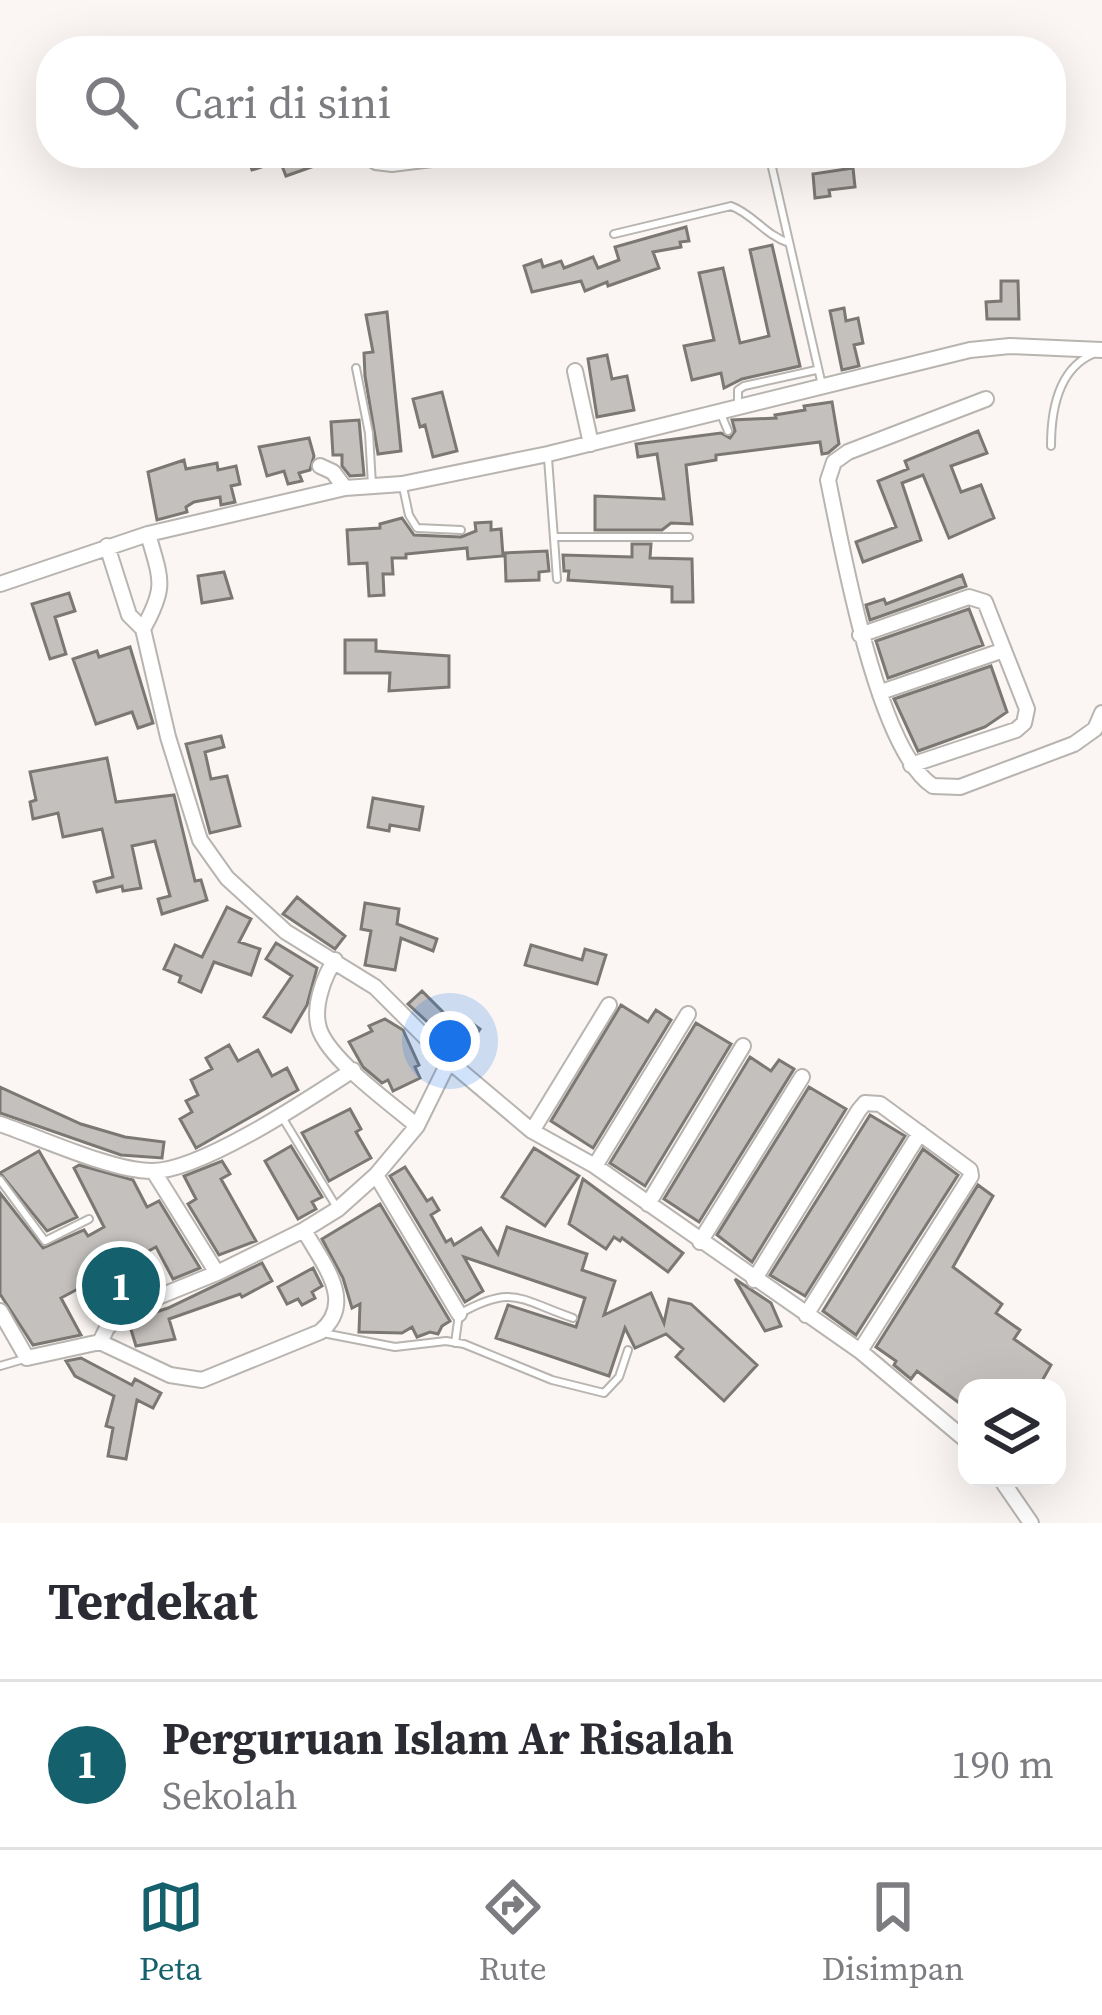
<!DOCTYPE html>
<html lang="id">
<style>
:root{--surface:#fff;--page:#f7f7f7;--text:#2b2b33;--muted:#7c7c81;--line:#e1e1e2;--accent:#15606d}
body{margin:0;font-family:"Source Serif 4",serif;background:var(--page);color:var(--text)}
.controls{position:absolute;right:36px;bottom:36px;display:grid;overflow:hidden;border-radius:24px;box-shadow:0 12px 48px #0002}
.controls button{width:108px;height:108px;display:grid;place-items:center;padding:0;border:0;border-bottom:3px solid var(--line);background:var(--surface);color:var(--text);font:60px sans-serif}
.you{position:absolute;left:450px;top:1041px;width:42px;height:42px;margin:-30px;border:9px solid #fff;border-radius:50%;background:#1a73e8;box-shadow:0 0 0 18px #1a73e833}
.badge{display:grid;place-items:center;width:78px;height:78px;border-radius:50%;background:var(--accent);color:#fff;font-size:39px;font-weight:700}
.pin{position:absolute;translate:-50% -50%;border:6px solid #fff;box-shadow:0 3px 12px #0006}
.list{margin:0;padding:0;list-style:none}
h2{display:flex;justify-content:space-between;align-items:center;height:156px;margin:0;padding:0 48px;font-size:51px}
h2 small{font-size:39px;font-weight:400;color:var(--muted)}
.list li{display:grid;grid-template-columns:78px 1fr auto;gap:36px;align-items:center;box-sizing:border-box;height:168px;padding:0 48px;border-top:3px solid var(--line)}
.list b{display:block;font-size:45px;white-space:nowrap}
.list p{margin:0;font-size:39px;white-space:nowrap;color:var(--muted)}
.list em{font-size:39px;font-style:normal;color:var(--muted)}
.icon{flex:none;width:66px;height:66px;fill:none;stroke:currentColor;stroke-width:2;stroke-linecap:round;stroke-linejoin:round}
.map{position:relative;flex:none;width:1102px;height:1523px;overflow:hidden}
.search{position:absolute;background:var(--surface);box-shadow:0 12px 48px #0002;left:36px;right:36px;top:36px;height:132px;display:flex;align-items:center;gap:30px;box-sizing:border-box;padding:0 42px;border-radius:48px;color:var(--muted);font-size:45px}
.sheet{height:324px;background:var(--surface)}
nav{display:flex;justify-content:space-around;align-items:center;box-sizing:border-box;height:168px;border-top:3px solid var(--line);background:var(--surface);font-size:33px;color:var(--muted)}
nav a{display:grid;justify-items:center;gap:6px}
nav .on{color:var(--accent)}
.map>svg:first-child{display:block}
.building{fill:#c4c0bd;stroke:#7b7874;stroke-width:3}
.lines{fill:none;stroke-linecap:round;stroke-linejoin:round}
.service-casing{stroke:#b8b4b0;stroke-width:10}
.minor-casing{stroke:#b8b4b0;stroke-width:18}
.service{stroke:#fff;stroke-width:6}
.minor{stroke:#fff;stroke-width:14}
</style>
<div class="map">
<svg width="1102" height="1523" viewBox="0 0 1102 1523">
<rect width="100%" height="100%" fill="#fbf6f3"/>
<path class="building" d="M246,153H309L314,166L286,176L280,161L252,170Z
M853,168L855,187L829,190L830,196L815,198L813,174Z
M686,227L689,241L680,242L681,247L653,252L659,268L608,286L607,282L585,291L581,281L532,292L524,266L541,260L543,267L561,261L564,268L593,257L598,268L619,260L615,247Z
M772,245L800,366L742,379L724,388L721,373L692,380L684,346L714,340L699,273L723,268L740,343L769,336L750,250Z
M1001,281H1018L1019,319H987L986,302L1001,301Z
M844,308L846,321L858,318L863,343L854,345L859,366L842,370L830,311Z
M387,312L401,451L378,454L365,376L364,353L373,352L366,315Z
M607,355L612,379L627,376L634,410L597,417L588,359Z
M442,392L457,451L433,457L425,425L420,427L413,399Z
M832,402L839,444L828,453L822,454L820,442L716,455V460L686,465L692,524L671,523L662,530H595V496L664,499L657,454L638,457L636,444L721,433L730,438L735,431L732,420L776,418L775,415L805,410L804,406Z
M359,420L364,475L350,476L342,466V455H333L331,422Z
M978,431L987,453L951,466L961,492L981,485L994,518L949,538L923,475L902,483L921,540L863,562L856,542L896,527L878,481L908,469L905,461Z
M309,438L314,456L310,470L299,473L302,481L288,484L284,471L267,476L259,447Z
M184,460L186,469L217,463L218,470L236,466L240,484L231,486L235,502L221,505L220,497L194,502L186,507L187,512L157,520L148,472Z
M402,518L414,535L461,537L476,531L475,523L491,522V530L501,529L503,556L468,559L467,548L406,554V558H392L393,574H383L384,595L369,596L367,563L349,564L347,530L380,528V524Z
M632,544H651L650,558L692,559L693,602H672V587L568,580L569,571H564L563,555L632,557Z
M547,551L549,571L539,572V580L506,581L505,553Z
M224,572L232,598L202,603L198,576Z
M962,575L966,586L870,620L866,605L884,599L886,604Z
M69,593L75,611L55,617L66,654L50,659L32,604Z
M969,609L983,645L888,678L876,641Z
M345,640H376V651L449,656V687L389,691L390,673H345Z
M130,647L153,723L138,728L132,712L96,724L73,659L97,651L99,657Z
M991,666L1007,712L985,727L918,751L894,699Z
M221,736L224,747L205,752L211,779L227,776L240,826L210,833L186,744Z
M107,758L116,802L174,795L195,881L201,880L207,900L162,914L158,899L170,896L155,841L132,846L141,888L123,891L122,886L97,892L94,882L113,877L102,829L63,837L58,813L33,819L30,802L36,800L30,772Z
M373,798L423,807L419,830L390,825L389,831L368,827Z
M297,897L345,936L335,949L283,914Z
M365,903L399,909L397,924L437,939L433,951L401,938L395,970L365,965L371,931L361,929Z
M227,907L251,919L239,942L260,949L251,975L214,962L201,992L179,982L181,976L164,969L175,945L202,957Z
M276,943L317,968L307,1005L291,1032L264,1017L292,976L266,959Z
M531,945L582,960L585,949L606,955L597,984L525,965Z
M422,991L459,1028L465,1018L480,1029L462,1054L408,1004Z
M621,1005L648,1022L656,1010L671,1020L593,1148L551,1121Z
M385,1019L403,1030L419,1065L415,1067L420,1078L393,1091L388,1080L382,1083L363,1067L349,1042L372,1031L369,1026Z
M696,1023L731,1044L645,1186L610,1163Z
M229,1045L238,1061L258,1050L272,1076L287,1068L298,1090L196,1148L180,1119L192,1112L186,1101L198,1095L191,1080L212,1069L206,1058Z
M750,1057L771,1071L779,1060L794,1069L699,1222L664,1199Z
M0,1087L81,1124L125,1137L164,1142L162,1158L121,1155L0,1113Z
M809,1087L846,1109L752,1262L717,1235Z
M350,1109L361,1129L356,1132L371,1158L329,1181L302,1133Z
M870,1115L905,1136L805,1296L770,1275Z
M291,1146L322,1197L312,1202L316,1209L298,1219L265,1161Z
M534,1148L579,1176L545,1226L502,1197Z
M923,1149L958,1175L856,1335L823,1311Z
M39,1151L77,1217L47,1231L0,1173Z
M222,1161L230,1174L221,1179L256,1241L219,1255L188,1204L196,1199L184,1176Z
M79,1165L133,1180L147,1207L159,1201L200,1268L173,1279L156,1247L61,1298L81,1335L33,1345L0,1294V1193L43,1248L84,1230L88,1236L104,1227L74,1168Z
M405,1167L427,1201L432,1198L439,1210L431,1215L446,1242L451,1239L454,1245L481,1228L498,1254L507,1227L587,1254L582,1270L615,1281L604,1315L651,1293L664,1323L669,1299L691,1304L757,1365L724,1401L676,1357L683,1349L666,1334L635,1348L625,1328L609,1376L496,1338L508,1305L576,1327L585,1298L464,1257L483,1291L465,1302L390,1176Z
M583,1179L683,1253L668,1272L622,1238L620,1241L614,1237L606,1249L569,1224Z
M978,1185L993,1196L953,1267L1002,1304L996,1313L1020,1330L1014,1339L1051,1365L1038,1388H967V1409L917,1371L911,1379L894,1365L896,1361L876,1347Z
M380,1204L450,1321L442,1326L438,1334L430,1332L417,1337L412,1327L402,1333L359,1332L360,1304L352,1308L343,1278L322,1239Z
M262,1263L272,1281L242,1297L240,1294L169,1319L175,1339L136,1346L129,1323L132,1320L168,1308Z
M313,1268L322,1286L312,1292L315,1298L302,1305L298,1299L287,1304L278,1287Z
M735,1279L771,1303L781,1326L765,1331Z
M81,1358L132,1385L135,1379L161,1393L153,1408L137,1400L126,1459L108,1456L113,1428L106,1426L114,1396L75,1376L66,1361Z"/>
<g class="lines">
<g class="service-casing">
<path id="service" d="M352,153L375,166L392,168L513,153
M725,153L757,155L771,163L822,385
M614,234L731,206C753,214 765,235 789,243
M356,368L369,433L372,485
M738,403V390L744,386L816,370
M721,414L728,431
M1051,446C1051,411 1058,369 1093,354
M548,458L557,579
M403,487L409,515L417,528L461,530
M556,537H689
M282,1117L336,1206
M0,1180L45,1241L89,1219
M323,1333L395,1347L446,1341L464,1344L552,1380L604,1393L619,1377L628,1350
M455,1343L459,1314C513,1284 518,1299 573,1318
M0,1366L24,1359"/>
</g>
<g class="minor-casing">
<path id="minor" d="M575,371L591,444
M986,399L848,452L834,462L828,480C842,547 877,750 933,786L960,787L1074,744L1095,729L1102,713
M320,466L333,472L345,488
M107,546L129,615L143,629L168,737L200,840L227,878L286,932L375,987L449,1061L532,1131L595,1166L860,1351L967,1441
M0,584L148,534L345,488L402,484L548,454L970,350L1010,346L1102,350
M143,629C167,586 161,580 148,534
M860,635L969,597L985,602L1027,709L1024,723L1016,730L911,765
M881,692L1004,650
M335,960C324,976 314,1004 318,1024C323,1056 392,1104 417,1126
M0,1124C39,1137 114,1172 153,1171C201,1171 310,1098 353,1070
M532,1131L609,1005
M595,1166L688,1014
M154,1172L217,1273
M376,1175L417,1126L449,1061
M648,1204L743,1046
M700,1242L802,1077
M754,1280L859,1110L865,1103L880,1104L970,1170L971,1176L860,1351
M0,1311L27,1358L100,1342L170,1375L202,1380L320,1332C357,1302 322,1263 304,1230
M806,1315L920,1133
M100,1342L107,1328L126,1310L217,1273L304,1230L338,1209L376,1175L459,1314
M1000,1478L1031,1523"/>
</g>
<use href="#service" class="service"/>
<use href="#minor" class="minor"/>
</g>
</svg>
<div class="controls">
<button><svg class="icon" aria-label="layers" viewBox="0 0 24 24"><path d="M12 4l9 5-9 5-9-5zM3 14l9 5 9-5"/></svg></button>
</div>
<div class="you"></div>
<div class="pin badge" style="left:121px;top:1286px">1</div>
<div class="search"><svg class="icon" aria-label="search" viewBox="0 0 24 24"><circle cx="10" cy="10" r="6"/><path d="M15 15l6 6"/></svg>Cari di sini</div>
</div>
<section class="sheet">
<h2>Terdekat<small></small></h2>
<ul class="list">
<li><span class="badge">1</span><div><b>Perguruan Islam Ar Risalah</b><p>Sekolah</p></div><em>190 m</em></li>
</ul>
</section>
<nav>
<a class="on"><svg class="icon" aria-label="map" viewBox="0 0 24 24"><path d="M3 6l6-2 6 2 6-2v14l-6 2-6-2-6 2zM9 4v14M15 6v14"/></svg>Peta</a>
<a><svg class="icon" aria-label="directions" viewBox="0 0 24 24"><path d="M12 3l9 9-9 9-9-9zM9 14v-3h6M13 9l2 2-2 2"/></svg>Rute</a>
<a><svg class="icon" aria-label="saved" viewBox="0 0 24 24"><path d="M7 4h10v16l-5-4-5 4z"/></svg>Disimpan</a>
</nav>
